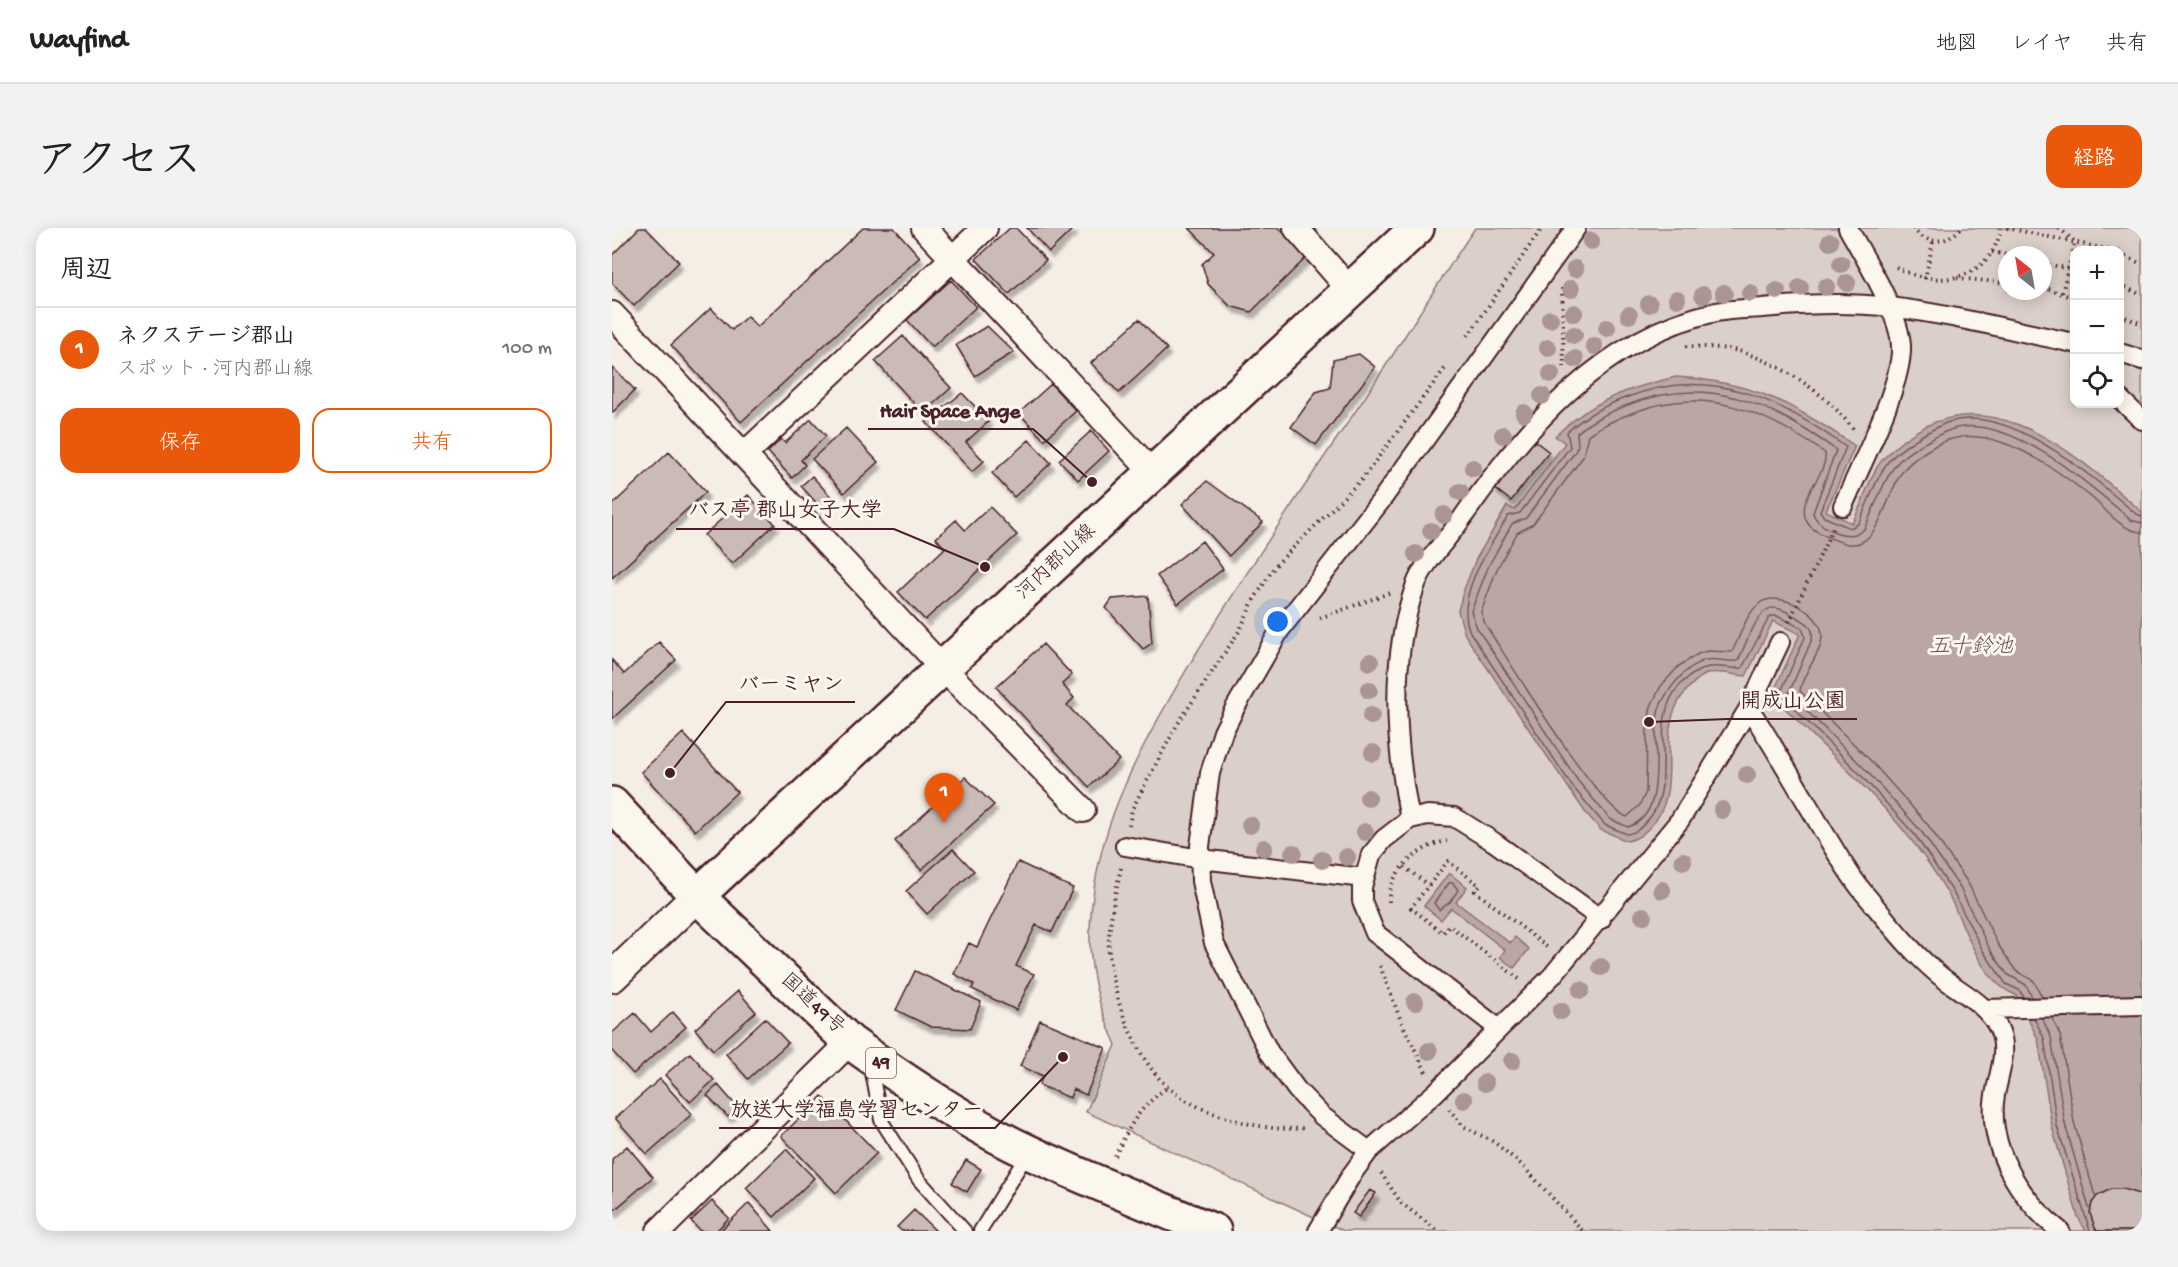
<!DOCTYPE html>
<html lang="ja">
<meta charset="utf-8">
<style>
:root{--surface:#fff;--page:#f2f2f2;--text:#222;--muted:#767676;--line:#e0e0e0;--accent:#ea580c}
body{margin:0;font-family:"Gochi Hand","Klee One",sans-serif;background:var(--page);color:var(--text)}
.controls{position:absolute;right:18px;top:18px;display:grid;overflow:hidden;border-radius:12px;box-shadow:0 3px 15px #0003}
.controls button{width:54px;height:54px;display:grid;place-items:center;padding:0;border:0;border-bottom:2px solid var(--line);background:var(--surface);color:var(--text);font:30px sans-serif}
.compass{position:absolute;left:1386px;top:18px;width:54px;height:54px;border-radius:50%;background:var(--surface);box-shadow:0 3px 15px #0003;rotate:329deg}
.you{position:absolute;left:666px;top:394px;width:21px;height:21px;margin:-15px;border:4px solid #fff;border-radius:50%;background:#1a73e8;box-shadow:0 0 0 9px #1a73e833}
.badge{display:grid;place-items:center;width:39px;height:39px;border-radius:50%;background:var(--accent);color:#fff;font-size:20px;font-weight:700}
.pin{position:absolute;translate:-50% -50px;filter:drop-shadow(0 2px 3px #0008)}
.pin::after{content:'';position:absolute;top:32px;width:21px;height:18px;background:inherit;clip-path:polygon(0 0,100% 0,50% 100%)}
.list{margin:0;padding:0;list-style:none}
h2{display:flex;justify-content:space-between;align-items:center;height:78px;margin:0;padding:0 24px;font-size:26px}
h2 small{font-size:20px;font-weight:400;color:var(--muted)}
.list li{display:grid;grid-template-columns:39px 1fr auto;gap:18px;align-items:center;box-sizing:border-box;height:84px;padding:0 24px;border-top:2px solid var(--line)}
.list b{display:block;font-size:22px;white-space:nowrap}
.list p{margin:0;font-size:20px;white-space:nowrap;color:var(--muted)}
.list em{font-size:20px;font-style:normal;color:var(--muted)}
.actions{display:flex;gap:12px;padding:18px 24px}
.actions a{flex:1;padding:14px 0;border:2px solid var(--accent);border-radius:18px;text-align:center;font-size:21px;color:var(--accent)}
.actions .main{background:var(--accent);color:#fff}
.icon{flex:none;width:33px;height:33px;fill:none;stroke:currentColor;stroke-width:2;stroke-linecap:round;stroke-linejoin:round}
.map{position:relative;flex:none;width:1530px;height:1003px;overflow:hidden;border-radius:18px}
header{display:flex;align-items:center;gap:36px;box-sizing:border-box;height:84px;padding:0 30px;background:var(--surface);border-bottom:2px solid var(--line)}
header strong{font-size:28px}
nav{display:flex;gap:33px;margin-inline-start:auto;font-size:21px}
.intro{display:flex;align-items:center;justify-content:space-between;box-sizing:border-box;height:144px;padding:0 36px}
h1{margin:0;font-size:42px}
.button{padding:15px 27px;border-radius:18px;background:var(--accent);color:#fff;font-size:21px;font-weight:700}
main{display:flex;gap:36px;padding:0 36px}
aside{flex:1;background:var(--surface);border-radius:18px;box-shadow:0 3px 15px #0003}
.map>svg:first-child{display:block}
.green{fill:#dbd0c9;stroke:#92787a;stroke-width:1.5;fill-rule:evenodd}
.water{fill:#baa7a5;stroke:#8d7174;stroke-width:1.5}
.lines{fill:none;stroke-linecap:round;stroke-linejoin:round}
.shore{stroke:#77555c;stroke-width:1.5}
.building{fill:#cabbb6;stroke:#4a1f2b;stroke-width:1.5;filter:url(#shadow)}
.service-casing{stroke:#4a1f2b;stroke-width:16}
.pedestrian-casing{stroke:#4a1f2b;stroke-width:22}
.minor-casing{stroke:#4a1f2b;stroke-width:28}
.tertiary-casing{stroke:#4a1f2b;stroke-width:34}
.secondary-casing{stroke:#4a1f2b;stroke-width:38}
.trunk-casing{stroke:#4a1f2b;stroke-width:38}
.path{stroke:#4a1f2b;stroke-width:4;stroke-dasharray:1.5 4.5;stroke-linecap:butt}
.service{stroke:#fbf7ec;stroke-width:12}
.pedestrian{stroke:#fbf7ec;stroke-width:18}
.minor{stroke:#fbf7ec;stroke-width:24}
.tertiary{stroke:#fbf7ec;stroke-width:30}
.secondary{stroke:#fbf7ec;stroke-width:33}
.trunk{stroke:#fbf7ec;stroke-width:33}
.tree{fill:#aa9494}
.labels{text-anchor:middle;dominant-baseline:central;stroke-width:6;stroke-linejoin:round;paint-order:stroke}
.shield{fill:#fbf7ec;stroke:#7f6065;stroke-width:1.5}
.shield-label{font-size:18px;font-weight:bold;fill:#4a1f2b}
.street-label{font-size:20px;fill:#4a1f2b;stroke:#fbf7ec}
.water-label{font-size:21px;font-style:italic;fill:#714f56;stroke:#fbf7ec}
.leader{fill:none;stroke:#4a1f2b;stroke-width:2}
.callout-dot{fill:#4a1f2b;stroke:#fbf7ec;stroke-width:2}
.callout-label{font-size:21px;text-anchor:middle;font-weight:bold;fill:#4a1f2b;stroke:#fbf7ec;stroke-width:6;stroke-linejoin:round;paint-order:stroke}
</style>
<header>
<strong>Wayfind</strong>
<nav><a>地図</a><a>レイヤ</a><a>共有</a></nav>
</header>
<div class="intro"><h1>アクセス</h1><a class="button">経路</a></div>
<main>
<aside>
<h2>周辺<small></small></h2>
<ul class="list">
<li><span class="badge">1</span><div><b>ネクステージ郡山</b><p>スポット · 河内郡山線</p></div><em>100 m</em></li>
</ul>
<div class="actions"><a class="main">保存</a><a>共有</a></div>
</aside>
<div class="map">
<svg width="1530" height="1003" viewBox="0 0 1530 1003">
<defs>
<filter id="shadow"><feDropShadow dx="3.5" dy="6" stdDeviation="1.5" flood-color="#0004"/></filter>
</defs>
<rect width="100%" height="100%" fill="#f4eee4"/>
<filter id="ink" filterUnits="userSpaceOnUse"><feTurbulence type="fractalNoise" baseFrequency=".0167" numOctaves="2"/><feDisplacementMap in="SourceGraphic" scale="12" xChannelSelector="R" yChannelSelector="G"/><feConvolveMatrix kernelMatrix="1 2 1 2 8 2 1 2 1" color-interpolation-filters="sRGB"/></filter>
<g filter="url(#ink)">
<path class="green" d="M863,0H1530V1003H732L474,884L504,817C472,748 472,696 490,622C508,553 546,490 582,429C632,347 686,267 741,187C783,126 821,62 863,0ZM1462,22H1508V176H1462ZM1395,27H1431V63H1395Z"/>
<path class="water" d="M1064,149C1142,154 1180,175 1243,218L1214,283L1240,295C1251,277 1258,244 1272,230C1361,135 1457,219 1530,284V1003H1474L1466,989L1440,899L1426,811L1404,767C1368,754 1354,700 1337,668C1294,590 1221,530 1160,467L1188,406L1161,393L1134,448C1123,447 1107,443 1097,445C1089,448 1080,456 1075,462C1038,502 1076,560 1038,599C1031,606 1026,611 1015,613L989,602L973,584L853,407L846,383L851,364L864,331L895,278L903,282L953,215L943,208C979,173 1016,160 1064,149Z
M837,645L855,659L844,674L898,715L903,709L917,721L902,740L888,729L893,722L839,680L829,692L812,678Z"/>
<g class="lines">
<path class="shore" d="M837,655H841L846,662L838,674L827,682L822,675Z
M1412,769L1407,762L1394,756L1371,723L1341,664L1303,607L1247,545L1168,466L1193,409L1190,400L1165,388H1158L1130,440C1119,442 1104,436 1093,440C1019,471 1075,553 1034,594C1028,601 1024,605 1015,606L993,597L960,558L858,404C842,367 878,320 896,288L908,285L958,219L955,204C972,188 991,178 1013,170C1098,136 1164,170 1234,219L1208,283L1212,289L1238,300L1246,296C1255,279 1264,249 1276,234C1286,222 1302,212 1316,204C1323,201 1330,196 1337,194C1398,175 1482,250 1524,286L1530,288
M1420,769L1414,757L1395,746L1377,720L1348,660L1309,603L1252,540L1177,465L1200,411C1202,399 1196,395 1186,390C1179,386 1169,379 1160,380C1146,381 1132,420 1126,433C1115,434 1103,430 1093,432C1084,435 1073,443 1067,450C1059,459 1051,469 1047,481C1037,515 1059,585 1016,599L998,591L966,553L865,400L859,383L877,337L900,296L914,290L963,224L966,217L965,205C979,192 996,185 1013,178C1095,145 1156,174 1224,222L1201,285C1206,301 1239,315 1252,301C1262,282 1269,257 1282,239C1290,228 1306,218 1318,212C1324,209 1331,204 1338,202C1394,181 1481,259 1519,292L1530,295
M1430,769L1422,753L1404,743L1385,715L1356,655L1316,597L1259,533L1188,463C1190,444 1210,427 1210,407C1210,384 1166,362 1148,375C1134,385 1128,409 1120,424L1095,423L1086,426L1067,438L1049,458L1039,478L1035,501L1034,564L1028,577L1015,589C985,579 896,431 873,396L869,384L885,341L905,305L921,296L971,229L976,207C989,197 1005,191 1020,185C1092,156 1153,183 1213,225C1216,246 1187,266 1193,289C1196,300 1205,304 1216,309C1227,313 1238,320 1250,314C1267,306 1278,264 1288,247C1297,232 1326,213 1344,210C1389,200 1446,242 1479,269C1494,281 1510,304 1530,304
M1422,790L1432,810L1445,898L1478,1003
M1430,790L1439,809L1453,896L1477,980
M1440,790L1448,807L1462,894L1483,968"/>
</g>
<path class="building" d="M27,0H34L67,34L22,78L0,55V27Z
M251,0H282L308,29L129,194L59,117L99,80L120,102L135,88L145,99Z
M398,0H404L434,32L397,66L364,31Z
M415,0H462L437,24Z
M577,0H667L695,29L639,84L618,78L596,56L590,36L602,25Z
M339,52L364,79L320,119L295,92Z
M527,91L555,121L507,165L479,135Z
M375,98L402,124L363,148L344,117Z
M291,108L339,160L311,185L263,133Z
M747,126L763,139L704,217L679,199L704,164L718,160L721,132Z
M0,139L23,162L0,185Z
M439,156L464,183L432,212L407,185Z
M350,165L377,193L354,214L372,233L360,244L314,194Z
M199,191L214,208L189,232L193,237L180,250L156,224L169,211L173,215Z
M234,200L266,234L232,265L200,231Z
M479,203L497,223L466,252L447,232Z
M919,210L937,224L899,273L881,259Z
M417,212L439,235L402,269L380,245Z
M57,224L94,264L0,350V277Z
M200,248L221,271L210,281L189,258Z
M595,253L651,294L617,328L570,276Z
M136,267L163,296L120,336L92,307Z
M378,279L405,307L313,392L286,364L333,320L324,310L344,292L353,302Z
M590,313L611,341L566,376L545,348Z
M536,368L540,415L531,421L494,380L500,371Z
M47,414L64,432L0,491V432L12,446Z
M431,416L460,447L450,456L462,470L455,477L507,532L477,559L384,459Z
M71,505L125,564L83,603L29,544Z
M353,549L382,577L309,642L283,613Z
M341,621L362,643L315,686L294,663Z
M406,634L461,660L440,704L424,697L404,738L422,746L404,782L360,761L362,756L342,746L357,715L365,719Z
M303,743L369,774L358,801L319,799L284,782Z
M126,763L144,784L101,822L83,801Z
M61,784L74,799L21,846L0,823V805L23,785L39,804Z
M153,790L176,815L136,851L114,826Z
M428,792L494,820L474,867L461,861L458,870L427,857L431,848L408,838Z
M78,825L102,852L78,874L53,847Z
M48,851L80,886L35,926L3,890Z
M106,857L126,880L116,889L95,867Z
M210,868L265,925L224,965L169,908Z
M15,918L41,949L0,984V931Z
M174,921L202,950L162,989L134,960Z
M354,932L369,941L355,964L340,955Z
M1499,961H1511L1530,967V1003H1485L1483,1000L1478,985L1480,975L1485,968Z
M758,962L764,965L747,989L741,985Z
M100,973L117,990L104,1003H88L79,993Z
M137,975L161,1003H108Z
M302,982L324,1003H290L285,999Z"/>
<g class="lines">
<g class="service-casing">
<path id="service" d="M258,834L269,892L307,952L353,1003
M368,1003L416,925"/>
</g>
<g class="pedestrian-casing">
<path id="pedestrian" d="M1508,125L1530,132
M1508,171L1530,192
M1231,278C1247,240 1291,157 1289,118C1288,86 1252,29 1236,0
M1137,480C1163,520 1186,560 1210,601C1223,622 1236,646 1252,665C1275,692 1298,723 1326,746C1347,764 1372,773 1386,799C1399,824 1384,850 1382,875C1378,925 1411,974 1448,1003
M798,591C783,516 777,433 803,359C810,337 832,315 846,296C909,205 989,108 1104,84C1118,81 1135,81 1150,80C1191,76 1235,74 1277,79C1338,86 1402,103 1462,115
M513,618L589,631L752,650
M1373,781L1530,777
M887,801L763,705L750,673V659L759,627L772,611L798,591L816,587L842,589L882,614L989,691
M757,923L710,888L685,862L657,824L602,715L589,653L588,618L598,545L611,504L623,480L668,402L768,274L964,0
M706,1003L740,946L757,923L824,864L940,748L1068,592L1137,480L1168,414"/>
</g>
<g class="minor-casing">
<path id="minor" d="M312,0L542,246
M684,0L738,62
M0,86L331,440L471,582
M132,227L373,0
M47,1003L238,814"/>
</g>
<g class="tertiary-casing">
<path id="tertiary" d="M0,749L85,668"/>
</g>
<g class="secondary-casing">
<path id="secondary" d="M85,668L805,0"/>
</g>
<g class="trunk-casing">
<path id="trunk" d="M0,576L85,668L238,814C290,851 343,887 400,916C465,948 535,975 602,1003"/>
</g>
<path class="path" d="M1301,0C1314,18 1335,16 1349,0
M1395,0L1499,22
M1447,0L1463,14L1450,65
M1380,24L1395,27
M1508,26L1530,36
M1431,35L1462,42
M1284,39C1325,62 1379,53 1389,0
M1345,50L1395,55
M1313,51L1321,14
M1508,57L1530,67
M1431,59L1462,70
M950,60L952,139
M1508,87L1530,96
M856,108L930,0
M1074,118C1092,119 1112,119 1130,124C1171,137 1215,166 1241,201
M708,390L777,365
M1177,394L1222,298
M517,597L520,581L565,497L628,402L640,375L663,338L750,251L834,139
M792,639L817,657
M509,640C504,662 499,685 497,708C494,755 521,830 558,861C575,875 598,885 619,891C642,898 667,903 691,900
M777,674C776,643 807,618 835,613
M768,738L789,793L814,844
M907,751L837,697L831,705L799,680L836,633L868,658L863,663L936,720
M837,881L851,898L882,914L910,937L971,1003
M503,928C519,896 526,880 556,859
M769,945L789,975L826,1003"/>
<use href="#service" class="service"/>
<use href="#pedestrian" class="pedestrian"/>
<use href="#minor" class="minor"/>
<use href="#tertiary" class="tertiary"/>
<use href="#secondary" class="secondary"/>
<use href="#trunk" class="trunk"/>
</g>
<g class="tree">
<circle cx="979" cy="13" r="9"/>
<circle cx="1218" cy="14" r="9"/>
<circle cx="1229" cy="36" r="9"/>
<circle cx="963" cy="41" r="9"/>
<circle cx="1235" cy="55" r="9"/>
<circle cx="1214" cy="59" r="9"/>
<circle cx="1188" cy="60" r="9"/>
<circle cx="959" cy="61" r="9"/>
<circle cx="1165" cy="63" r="9"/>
<circle cx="1112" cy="65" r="9"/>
<circle cx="1138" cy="65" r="9"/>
<circle cx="1091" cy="67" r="9"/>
<circle cx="1065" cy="71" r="9"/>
<circle cx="1037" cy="76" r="9"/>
<circle cx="962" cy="85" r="9"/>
<circle cx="1017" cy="87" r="9"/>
<circle cx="938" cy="91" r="9"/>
<circle cx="995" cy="100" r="9"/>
<circle cx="962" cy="107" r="9"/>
<circle cx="982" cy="118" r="9"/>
<circle cx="936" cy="120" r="9"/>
<circle cx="963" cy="131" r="9"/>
<circle cx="939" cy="146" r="9"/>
<circle cx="930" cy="168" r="9"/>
<circle cx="912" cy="185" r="9"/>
<circle cx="891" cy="207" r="9"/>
<circle cx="861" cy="240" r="9"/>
<circle cx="848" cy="264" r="9"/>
<circle cx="832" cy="287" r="9"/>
<circle cx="819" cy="303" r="9"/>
<circle cx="804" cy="326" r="9"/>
<circle cx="758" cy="434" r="9"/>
<circle cx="757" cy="462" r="9"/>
<circle cx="759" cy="488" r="9"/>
<circle cx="761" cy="525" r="9"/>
<circle cx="1135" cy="547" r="9"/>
<circle cx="756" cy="570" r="9"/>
<circle cx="1110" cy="582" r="9"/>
<circle cx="638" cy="597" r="9"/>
<circle cx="753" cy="604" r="9"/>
<circle cx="652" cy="620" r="9"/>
<circle cx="681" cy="625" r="9"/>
<circle cx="735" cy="629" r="9"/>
<circle cx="710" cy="632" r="9"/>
<circle cx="1071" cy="633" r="9"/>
<circle cx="1050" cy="662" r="9"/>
<circle cx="1031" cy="688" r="9"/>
<circle cx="989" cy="739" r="9"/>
<circle cx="969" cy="762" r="9"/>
<circle cx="803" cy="774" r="9"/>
<circle cx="949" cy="783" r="9"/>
<circle cx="817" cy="823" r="9"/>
<circle cx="900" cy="833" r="9"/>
<circle cx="873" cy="855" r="9"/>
<circle cx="852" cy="872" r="9"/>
</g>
</g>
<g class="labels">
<rect class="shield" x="254" y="820" width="30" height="30" rx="4.5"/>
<g class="shield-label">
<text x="269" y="835">49</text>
</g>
<g class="street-label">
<text transform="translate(445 335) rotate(-43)">河内郡山線</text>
<text transform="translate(200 777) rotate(43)">国道49号</text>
</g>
<g class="water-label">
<text x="1359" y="420">五十鈴池</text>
</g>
</g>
<path class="leader" d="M480 254L421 201H256M373 339L282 301H64M58 545L114 474H243M1037 494L1116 491H1245M451 829L383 900H107"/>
<g class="callout-dot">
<circle cx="480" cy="254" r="6"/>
<circle cx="373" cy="339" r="6"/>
<circle cx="58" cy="545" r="6"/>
<circle cx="1037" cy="494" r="6"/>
<circle cx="451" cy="829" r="6"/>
</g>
<g class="callout-label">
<text x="338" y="189">Hair Space Ange</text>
<text x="173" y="288">バス亭 郡山女子大学</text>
<text x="179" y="462">バーミヤン</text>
<text x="1181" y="479">開成山公園</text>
<text x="245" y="888">放送大学福島学習センター</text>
</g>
</svg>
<div class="controls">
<button>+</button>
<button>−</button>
<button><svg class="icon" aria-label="locate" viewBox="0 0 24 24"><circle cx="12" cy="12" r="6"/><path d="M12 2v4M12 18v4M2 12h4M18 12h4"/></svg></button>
</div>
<svg class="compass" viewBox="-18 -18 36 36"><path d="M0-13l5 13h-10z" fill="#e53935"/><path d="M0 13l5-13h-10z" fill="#767676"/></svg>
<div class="you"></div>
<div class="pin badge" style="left:332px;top:595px">1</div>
</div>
</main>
